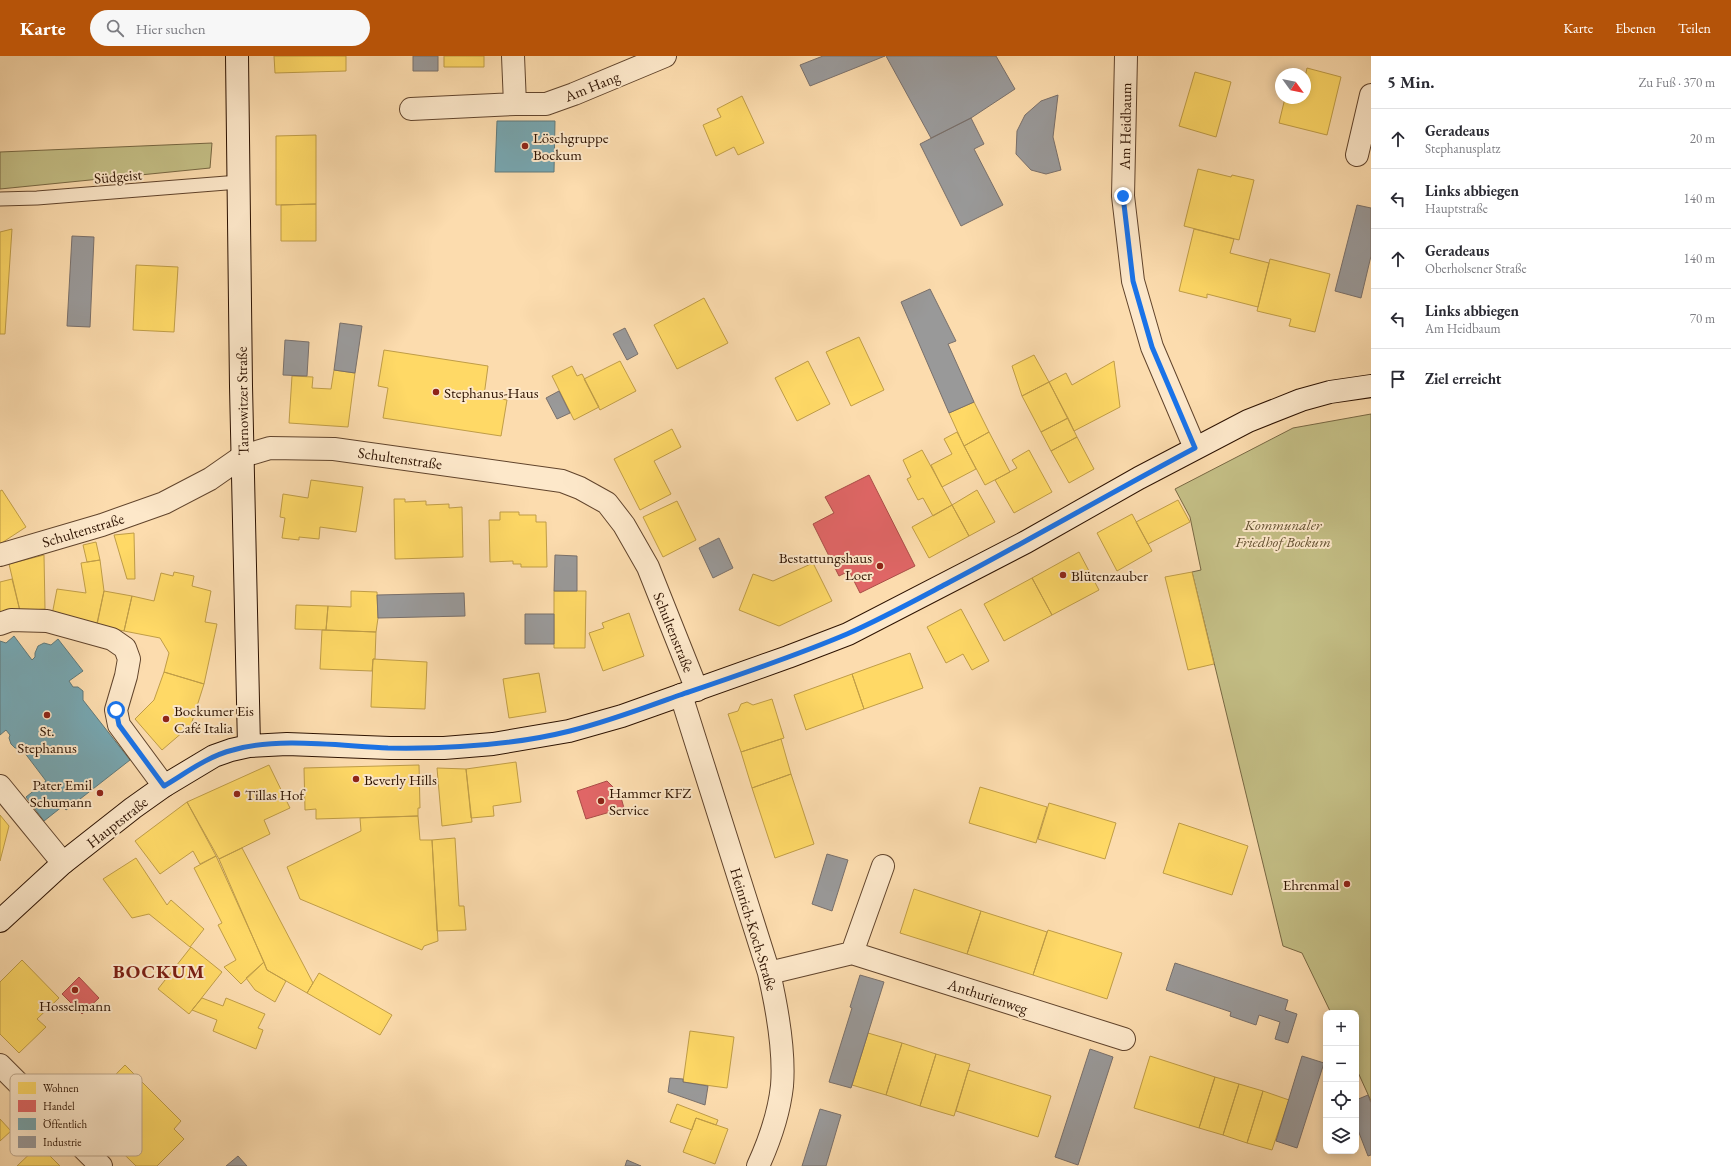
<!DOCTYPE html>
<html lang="de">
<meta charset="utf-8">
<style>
:root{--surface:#fff;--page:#f7f7f7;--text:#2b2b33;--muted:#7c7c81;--line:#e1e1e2;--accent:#b45309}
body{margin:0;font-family:"EB Garamond",serif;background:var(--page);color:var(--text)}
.controls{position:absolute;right:12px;bottom:12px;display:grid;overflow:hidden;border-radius:8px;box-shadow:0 2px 10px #0003}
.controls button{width:36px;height:36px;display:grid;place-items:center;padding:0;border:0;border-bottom:1px solid var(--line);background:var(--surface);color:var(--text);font:20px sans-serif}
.compass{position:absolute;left:1275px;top:12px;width:36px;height:36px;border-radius:50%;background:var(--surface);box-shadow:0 2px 10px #0003;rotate:123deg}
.stop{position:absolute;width:12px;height:12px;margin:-9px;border:3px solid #1a73e8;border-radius:50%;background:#fff}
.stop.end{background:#1a73e8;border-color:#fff;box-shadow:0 1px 4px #0008}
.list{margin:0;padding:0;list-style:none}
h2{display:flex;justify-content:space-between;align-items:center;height:52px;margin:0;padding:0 16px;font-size:17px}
h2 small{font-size:13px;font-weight:400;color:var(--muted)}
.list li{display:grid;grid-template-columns:26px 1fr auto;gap:12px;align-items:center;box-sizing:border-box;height:60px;padding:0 16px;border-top:1px solid var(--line)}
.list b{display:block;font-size:15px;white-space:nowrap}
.list p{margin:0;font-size:13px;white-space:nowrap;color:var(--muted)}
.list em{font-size:13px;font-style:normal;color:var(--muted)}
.icon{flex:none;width:22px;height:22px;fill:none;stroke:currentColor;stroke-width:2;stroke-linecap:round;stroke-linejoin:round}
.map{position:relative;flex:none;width:1371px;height:1110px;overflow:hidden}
header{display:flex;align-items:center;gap:24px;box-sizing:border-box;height:56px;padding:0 20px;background:var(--accent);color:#fff}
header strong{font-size:19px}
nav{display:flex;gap:22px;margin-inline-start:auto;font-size:14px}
.search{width:280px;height:36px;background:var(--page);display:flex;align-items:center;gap:10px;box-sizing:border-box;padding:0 14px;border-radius:22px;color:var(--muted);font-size:15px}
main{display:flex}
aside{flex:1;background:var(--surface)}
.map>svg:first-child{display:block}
.green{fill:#c4bf86;stroke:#786843}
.homes{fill:#ffd966;stroke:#c09d47}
.shops{fill:#e06666;stroke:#aa4d47}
.public{fill:#76a5af;stroke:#60797a}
.industry{fill:#999;stroke:#79706b}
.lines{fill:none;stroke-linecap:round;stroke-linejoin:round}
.service-casing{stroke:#61442c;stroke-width:15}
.minor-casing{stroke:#61442c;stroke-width:24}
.tertiary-casing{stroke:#61442c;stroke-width:24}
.secondary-casing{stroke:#2d1200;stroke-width:24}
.service{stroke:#fde8ca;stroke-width:13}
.minor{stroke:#fde8ca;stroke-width:22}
.tertiary{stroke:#fde8ca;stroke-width:22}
.secondary{stroke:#fde8ca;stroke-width:22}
.route{stroke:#1a73e8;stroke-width:5}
.poi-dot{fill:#8f2418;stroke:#fde8ca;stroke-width:1.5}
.labels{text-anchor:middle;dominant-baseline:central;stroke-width:4;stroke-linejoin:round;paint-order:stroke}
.street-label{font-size:15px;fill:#2d1200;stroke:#fde8ca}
.poi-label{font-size:15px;fill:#2d1200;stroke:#fde8ca;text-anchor:start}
.park-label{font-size:15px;font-style:italic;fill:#624f2f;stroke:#fde8ca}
.district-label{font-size:19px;font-weight:bold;letter-spacing:1px;fill:#7a1f14;stroke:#fde8ca}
.key{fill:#fde8ca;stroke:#bfa88d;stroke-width:1}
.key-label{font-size:11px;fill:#2d1200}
</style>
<header>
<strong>Karte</strong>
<div class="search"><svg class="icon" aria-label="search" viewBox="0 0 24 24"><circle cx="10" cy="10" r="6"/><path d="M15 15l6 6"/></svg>Hier suchen</div>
<nav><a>Karte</a><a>Ebenen</a><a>Teilen</a></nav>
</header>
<main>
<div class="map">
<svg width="1371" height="1110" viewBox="0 0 1371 1110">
<rect width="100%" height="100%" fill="#fcdcae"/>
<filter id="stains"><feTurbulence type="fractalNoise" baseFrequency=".005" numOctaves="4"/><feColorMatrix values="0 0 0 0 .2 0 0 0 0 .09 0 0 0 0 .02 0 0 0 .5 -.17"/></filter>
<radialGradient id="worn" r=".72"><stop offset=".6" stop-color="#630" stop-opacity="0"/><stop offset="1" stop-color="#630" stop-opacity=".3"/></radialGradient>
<path class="green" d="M212,87L210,112L0,133V96Z
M1371,358V1045L1356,1012V957H1331L1302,897L1283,890L1192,516L1201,514L1190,461L1175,433L1293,372Z"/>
<path class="homes" d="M274,0H346V15L275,17Z
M444,0H484V11H444Z
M1307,12L1341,21L1327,79L1279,67L1285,42H1305V21Z
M1195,16L1231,26L1216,81L1179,70Z
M742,40L764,87L738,99L734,91L716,100L703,69L721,61L717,53Z
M316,79V148L276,149V80Z
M1198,113L1231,121L1232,119L1254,124L1239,184L1184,170Z
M316,148V185H281V149Z
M12,173L5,278H0V176Z
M1194,173L1234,183L1230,197L1269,207L1258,251L1207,238V242L1179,235Z
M1270,203L1330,218L1315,276L1289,270L1291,263L1257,255Z
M136,209L178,211L174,276L133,274Z
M704,242L728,287L677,313L654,269Z
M859,281L884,334L851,350L826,296Z
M384,294L488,310L484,340L507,344L501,380L383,362L388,332L378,330Z
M1034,299L1049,326L1022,340L1012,310Z
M620,305L636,335L600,354L584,323Z
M808,305L830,348L797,365L775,322Z
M1114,305L1120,351L1074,375L1049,326L1066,317L1072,329Z
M572,310L577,320L582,318L599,351L574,364L552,320Z
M334,314L355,317L348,371L289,367L292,320L313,321L312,332L331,333Z
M1049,326L1068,362L1041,376L1022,340Z
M974,346L989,376L964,390L949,357Z
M1068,362L1077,381L1051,395L1041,376Z
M672,373L681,391L654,405L671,438L640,454L614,403Z
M957,376L976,413L942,431L931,409L952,398L944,383Z
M989,376L1010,416L985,429L964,390Z
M1077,381L1094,413L1069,427L1051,395Z
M922,394L952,449L933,460L923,442L918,444L907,423L911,421L903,404Z
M1029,394L1052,436L1014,457L995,424L1017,412L1012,404Z
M311,424L363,431L356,476L320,471L319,483L299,481V484L282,482L285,462L280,461L283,438L308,442Z
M2,434L26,471L0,488V435Z
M977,434L995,466L969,480L952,449Z
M394,443H405V446L426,445V449L449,448V452L462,451L463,501L395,503Z
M1178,444L1190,466L1148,488L1136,466Z
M677,445L696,484L663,501L643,461Z
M952,449L969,480L929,502L912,471Z
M500,456H519V459H536V466H546L547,511H521V508H513V505L490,506L489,464H500Z
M1132,458L1152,495L1117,515L1097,477Z
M134,477L135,523H127L114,479Z
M96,486L100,504L87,506L83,489Z
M1079,496L1099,534L1052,559L1032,522Z
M44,499L45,553L20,555L9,508Z
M100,504L104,535L97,567L52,559L57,533L86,537L81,507Z
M813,507L832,545L779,570L739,554L753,518L773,525Z
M174,516L194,520L192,530L211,535L205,566L217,568L204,628L164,616L169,597L160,582L124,575L132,540L154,545L161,517L173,520Z
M1192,516L1214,608L1188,614L1165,521Z
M1032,522L1052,559L1004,585L984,548Z
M12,523L20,555L0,560V526Z
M104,535L132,540L124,575L97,569Z
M351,535L377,536L378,562L376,576L326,574L328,550L351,551Z
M554,535H586L585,592H554Z
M296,549L328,550L326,574L295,573Z
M961,553L989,605L972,614L963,598L946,607L927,571Z
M629,557L644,600L603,615L589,577L604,572L602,567Z
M322,574L376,576L375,603H373L372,615L320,613Z
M910,597L923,632L864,653L852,618Z
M373,603L427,606L425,653L371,651Z
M164,616L204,628L191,669L162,694L135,663L154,644Z
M539,617L546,656L509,662L503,623Z
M852,618L864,653L806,674L794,639Z
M772,643L784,682L741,696L728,658L738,655L741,648L747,646L753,649Z
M781,683L791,718L752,732L741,696Z
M516,706L521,746L493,750L494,760L471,762L466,713Z
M269,709L290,752L264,764L270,778L219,803L187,746Z
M419,709L420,752H418V760L316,763V753L305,754L304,712Z
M437,712L466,713L472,766L442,770Z
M791,718L814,788L775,802L752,732Z
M980,731L1047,751L1036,787L969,767Z
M187,746L216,800L200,808L193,795L160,818L135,785Z
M1049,747L1116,767L1105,803L1038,783Z
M0,759L9,770L0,805Z
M418,760L420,784H432L438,885L424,890L422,894L300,843L287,811L361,775L360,762Z
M1179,767L1248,790L1232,839L1163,817Z
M455,782L459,850H464L466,874L437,875L432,784Z
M242,792L313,927L307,937L267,914L219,803Z
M216,800L264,906L241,928L224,911L236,904L218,869L222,867L194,812Z
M136,802L167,849L171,844L204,873L190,891L149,858L132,862L103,823Z
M914,833L981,855L967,898L900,877Z
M981,855L1047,876L1033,919L967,898Z
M1048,874L1122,897L1107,943L1033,919Z
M191,891L222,916L189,958L158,933Z
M22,904L59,942L37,963L46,971L19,997L0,978V926Z
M264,906L267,914L286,925L275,946L255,934L246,922Z
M319,917L392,959L380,979L307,937Z
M202,942L223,950L226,942L265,958L258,972L263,974L256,993L213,975L217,964L192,954Z
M690,975L734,981L727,1032L683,1026Z
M868,977L902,987L886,1039L852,1029Z
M902,987L936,998L920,1050L886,1039Z
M936,998L970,1008L954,1060L920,1050Z
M1150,1000L1215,1021L1199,1072L1134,1052Z
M125,1009L181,1065L174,1073L184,1083L157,1110H136L80,1055Z
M968,1014L1051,1040L1038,1081L956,1055Z
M1215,1021L1239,1028L1223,1079L1199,1072Z
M1239,1028L1263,1035L1247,1087L1223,1079Z
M1263,1035L1289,1044L1272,1094L1247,1087Z
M677,1048L718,1064L716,1069L696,1062L692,1074L670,1066Z
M696,1062L728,1073L715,1108L683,1096Z
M0,1063L11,1075L0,1085Z
M39,1089L60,1110H17Z"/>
<path class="shops" d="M869,419L915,510L860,537L849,515L839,520L813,468L834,457L825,441Z
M607,725L620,738L624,752L586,763L577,735Z
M79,921L99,942L82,958L62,938Z"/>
<path class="public" d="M497,65H555L554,116H495Z
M14,580L32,604L35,601V597L38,590L44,587L51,589L58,583L83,615L69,625L73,631H78L83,635V644L130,704L66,754L63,750L44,765L26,741L46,725L21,692H15L11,688L9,682L10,679L6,674L0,679V585L6,587Z"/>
<path class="industry" d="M413,0H438V15H413Z
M823,0H885L810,30L800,9Z
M886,0H996L1015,33L971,62L931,82Z
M1058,39L1053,81L1061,114L1046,118L1031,114L1016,98L1017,75L1025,59L1041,45Z
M971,62L984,88L974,93L1003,149L961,170L920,88Z
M1357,149L1371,152V200L1361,242L1335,235Z
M72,180L94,181L90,271L67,270Z
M930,233L956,285L948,288L974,346L949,357L901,246Z
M340,267L362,270L355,317L334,314Z
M625,272L638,298L627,304L613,278Z
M285,284L309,286L307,320L283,319Z
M559,335L570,357L557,363L546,342Z
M719,482L733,512L713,522L699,492Z
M555,499L577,500V535H554Z
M464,537L465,560L378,562L377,539Z
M525,558H554V588H525Z
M827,798L848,804L832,855L812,848Z
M1175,907L1288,944L1285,954L1297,958L1288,987L1275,983L1280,966L1259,959L1256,969L1230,960L1231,956L1166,934Z
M860,919L884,926L851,1032L829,1026L852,952L850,951Z
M1090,993L1113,1001L1078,1109L1055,1101Z
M1302,1000L1324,1007L1297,1092L1276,1085Z
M670,1022L683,1023V1026L708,1030L705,1049L668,1036Z
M1368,1039L1371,1047V1099L1368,1100L1356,1069V1044Z
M820,1053L841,1059L826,1110H802Z
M238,1100L247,1110H226Z
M627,1104L641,1110H625Z"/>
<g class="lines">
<g class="service-casing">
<path id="service" d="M0,143L37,142L239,126"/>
</g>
<g class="minor-casing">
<path id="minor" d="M513,0L515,48H546L574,38L665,0
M1126,0L1123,140L1133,225L1152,291L1195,392
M411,53L515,48
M1357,99L1371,39
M0,499L102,469L164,447L210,423L243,400L270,392L334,393L562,425L580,432L607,447L624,469L648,511L697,634
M0,568L11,564L47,565L112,583L125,592L129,603L126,620L116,654L119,669L164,730
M681,639L769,917C777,952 785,994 782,1030C779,1057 769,1086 758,1110
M0,730L63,807
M852,897L883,810
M769,917L852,897L1124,983"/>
</g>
<g class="tertiary-casing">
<path id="tertiary" d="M0,1009L101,1110"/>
</g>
<g class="secondary-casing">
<path id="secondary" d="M237,0L241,330L249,690
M0,865L63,807L133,752L164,730L214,700L231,694L249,690L287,688L390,692H444L493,688L569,675L622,660L788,601L848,578L1026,486L1139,422L1248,365L1301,344L1330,336L1371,330"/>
</g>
<use href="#service" class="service"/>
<use href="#minor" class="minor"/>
<use href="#tertiary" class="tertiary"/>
<use href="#secondary" class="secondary"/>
</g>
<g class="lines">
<path class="route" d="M116,654L119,669L164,730C186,717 208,700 233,694C276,681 341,690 388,692C448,693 510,690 570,675C607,666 644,652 680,639C736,620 793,601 847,578C881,563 914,545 946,528C1030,484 1112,436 1195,392L1152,291L1133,225L1123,140"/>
</g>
<g class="poi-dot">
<circle cx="525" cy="90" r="4"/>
<circle cx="436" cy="336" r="4"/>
<circle cx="880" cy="510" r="4"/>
<circle cx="1063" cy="519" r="4"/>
<circle cx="47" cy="659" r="4"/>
<circle cx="166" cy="663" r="4"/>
<circle cx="356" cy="723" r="4"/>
<circle cx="100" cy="737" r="4"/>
<circle cx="237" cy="738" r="4"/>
<circle cx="601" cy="745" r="4"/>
<circle cx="1347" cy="828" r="4"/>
<circle cx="75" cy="934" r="4"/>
</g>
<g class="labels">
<g class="street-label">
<text transform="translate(592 30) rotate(-22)">Am Hang</text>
<text transform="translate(1125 70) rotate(-89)">Am Heidbaum</text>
<text transform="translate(118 120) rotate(-5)">Südgeist</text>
<text transform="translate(242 345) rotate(-91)">Tarnowitzer Straße</text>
<text transform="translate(400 402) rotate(8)">Schultenstraße</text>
<text transform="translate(83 474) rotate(-17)">Schultenstraße</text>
<text transform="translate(674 576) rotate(68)">Schultenstraße</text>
<text transform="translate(117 766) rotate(-38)">Hauptstraße</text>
<text transform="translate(754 873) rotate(73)">Heinrich-Koch-Straße</text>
<text transform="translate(988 940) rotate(18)">Anthurienweg</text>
</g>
<g class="poi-label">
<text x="533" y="81">Löschgruppe<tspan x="533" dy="17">Bockum</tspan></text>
<text x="444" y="336">Stephanus-Haus</text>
<text x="872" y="501" text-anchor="end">Bestattungshaus<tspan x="872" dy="17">Loer</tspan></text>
<text x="1071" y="519">Blütenzauber</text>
<text x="174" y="654">Bockumer Eis<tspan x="174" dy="17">Café Italia</tspan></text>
<text x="47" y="674" text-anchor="middle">St.<tspan x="47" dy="17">Stephanus</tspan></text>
<text x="364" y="723">Beverly Hills</text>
<text x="92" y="728" text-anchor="end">Pater Emil<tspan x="92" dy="17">Schumann</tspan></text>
<text x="609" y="736">Hammer KFZ<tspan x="609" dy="17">Service</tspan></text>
<text x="245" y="738">Tillas Hof</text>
<text x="1339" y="828" text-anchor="end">Ehrenmal</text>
<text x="75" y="949" text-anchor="middle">Hosselmann</text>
</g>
<g class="park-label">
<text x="1283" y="468">Kommunaler<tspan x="1283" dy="17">Friedhof Bockum</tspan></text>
</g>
<g class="district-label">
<text x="159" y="915">BOCKUM</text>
</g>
</g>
<rect x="10" y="1018" width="132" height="82" rx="6" class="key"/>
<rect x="18" y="1026" width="18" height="12" fill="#ffd966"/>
<rect x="18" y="1044" width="18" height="12" fill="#e06666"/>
<rect x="18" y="1062" width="18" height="12" fill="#76a5af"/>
<rect x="18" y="1080" width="18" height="12" fill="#999"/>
<g class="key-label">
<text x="43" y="1036">Wohnen</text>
<text x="43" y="1054">Handel</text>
<text x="43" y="1072">Öffentlich</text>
<text x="43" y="1090">Industrie</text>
</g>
<rect width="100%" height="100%" filter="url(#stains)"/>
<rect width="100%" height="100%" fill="url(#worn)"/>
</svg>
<div class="controls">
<button>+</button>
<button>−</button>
<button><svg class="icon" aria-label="locate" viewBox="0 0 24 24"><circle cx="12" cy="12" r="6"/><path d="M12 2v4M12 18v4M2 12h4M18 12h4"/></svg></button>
<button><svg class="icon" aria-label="layers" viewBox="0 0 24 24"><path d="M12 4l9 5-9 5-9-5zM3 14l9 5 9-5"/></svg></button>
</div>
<svg class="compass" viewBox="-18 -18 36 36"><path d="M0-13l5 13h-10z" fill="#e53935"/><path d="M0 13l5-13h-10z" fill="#7c7c81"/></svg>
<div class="stop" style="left:116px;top:654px"></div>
<div class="stop end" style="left:1123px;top:140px"></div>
</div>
<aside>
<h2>5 Min.<small>Zu Fuß · 370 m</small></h2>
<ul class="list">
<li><svg class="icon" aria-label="ahead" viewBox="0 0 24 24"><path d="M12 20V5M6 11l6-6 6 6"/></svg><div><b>Geradeaus</b><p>Stephanusplatz</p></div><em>20 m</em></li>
<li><svg class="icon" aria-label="left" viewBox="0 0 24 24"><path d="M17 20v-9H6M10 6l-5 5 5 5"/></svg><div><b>Links abbiegen</b><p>Hauptstraße</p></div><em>140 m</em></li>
<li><svg class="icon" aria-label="ahead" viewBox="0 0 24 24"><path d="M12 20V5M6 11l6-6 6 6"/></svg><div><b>Geradeaus</b><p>Oberholsener Straße</p></div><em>140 m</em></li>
<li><svg class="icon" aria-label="left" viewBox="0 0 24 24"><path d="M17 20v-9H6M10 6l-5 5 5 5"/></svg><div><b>Links abbiegen</b><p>Am Heidbaum</p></div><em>70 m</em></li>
<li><svg class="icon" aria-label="arrive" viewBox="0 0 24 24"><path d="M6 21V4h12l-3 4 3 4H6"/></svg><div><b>Ziel erreicht</b></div></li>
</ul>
</aside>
</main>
